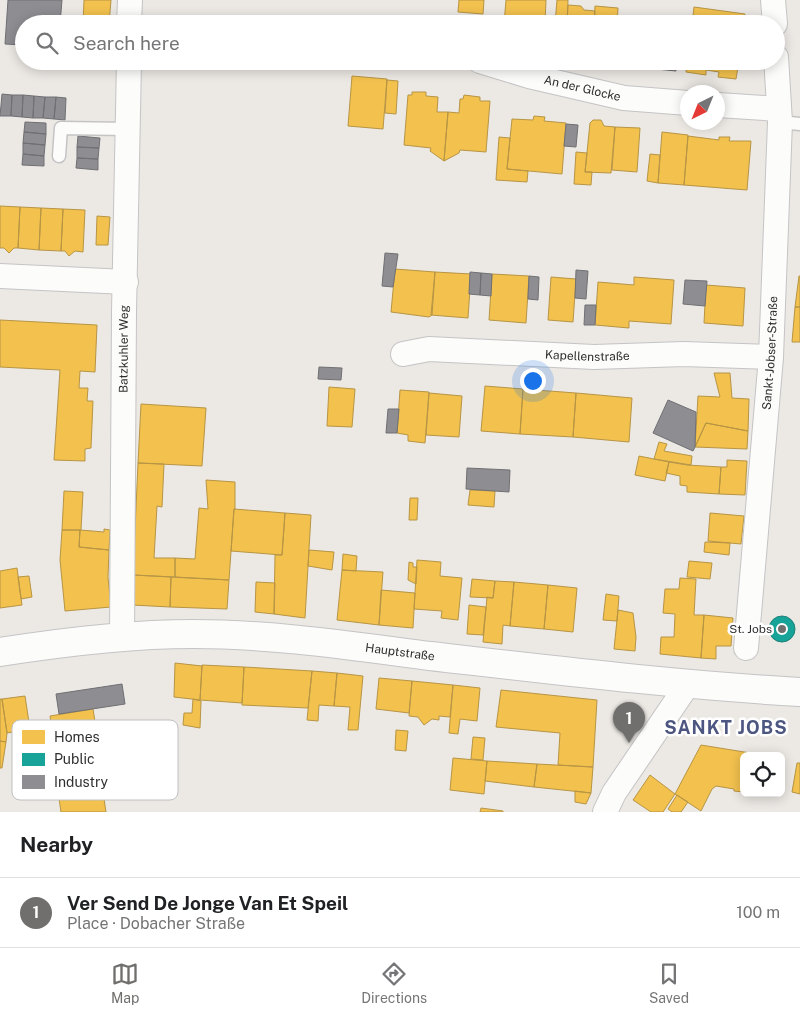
<!DOCTYPE html>
<meta charset="utf-8">
<style>
:root{--surface:#fff;--page:#f6f6f6;--text:#202124;--muted:#757577;--line:#e0e0e0;--accent:#706f6e}
body{margin:0;font-family:"Public Sans",sans-serif;background:var(--page);color:var(--text)}
.controls{position:absolute;right:15px;bottom:15px;display:grid;overflow:hidden;border-radius:8px;box-shadow:0 2px 12px #0003}
.controls button{width:45px;height:45px;display:grid;place-items:center;padding:0;border:0;border-bottom:1px solid var(--line);background:var(--surface);color:var(--text);font:25px sans-serif}
.compass{position:absolute;left:680px;top:85px;width:45px;height:45px;border-radius:50%;background:var(--surface);box-shadow:0 2px 12px #0003;rotate:223deg}
.you{position:absolute;left:532px;top:380px;width:18px;height:18px;margin:-12px;border:4px solid #fff;border-radius:50%;background:#1a73e8;box-shadow:0 0 0 8px #1a73e833}
.badge{display:grid;place-items:center;width:32px;height:32px;border-radius:50%;background:var(--accent);color:#fff;font-size:16px;font-weight:700}
.pin{position:absolute;translate:-50% -41px;filter:drop-shadow(0 1px 2px #0008)}
.pin::after{content:'';position:absolute;top:26px;width:18px;height:15px;background:inherit;clip-path:polygon(0 0,100% 0,50% 100%)}
.list{margin:0;padding:0;list-style:none}
h2{display:flex;justify-content:space-between;align-items:center;height:65px;margin:0;padding:0 20px;font-size:21px}
h2 small{font-size:16px;font-weight:400;color:var(--muted)}
.list li{display:grid;grid-template-columns:32px 1fr auto;gap:15px;align-items:center;box-sizing:border-box;height:70px;padding:0 20px;border-top:1px solid var(--line)}
.list b{display:block;font-size:19px;white-space:nowrap}
.list p{margin:0;font-size:16px;white-space:nowrap;color:var(--muted)}
.list em{font-size:16px;font-style:normal;color:var(--muted)}
.icon{flex:none;width:28px;height:28px;fill:none;stroke:currentColor;stroke-width:2;stroke-linecap:round;stroke-linejoin:round}
.map{position:relative;flex:none;width:800px;height:812px;overflow:hidden}
.search{position:absolute;background:var(--surface);box-shadow:0 2px 12px #0003;left:15px;right:15px;top:15px;height:55px;display:flex;align-items:center;gap:12px;box-sizing:border-box;padding:0 18px;border-radius:28px;color:var(--muted);font-size:19px}
.sheet{height:135px;background:var(--surface)}
nav{display:flex;justify-content:space-around;align-items:center;box-sizing:border-box;height:70px;border-top:1px solid var(--line);background:var(--surface);font-size:14px;color:var(--muted)}
nav a{display:grid;justify-items:center;gap:2px}
nav .on{color:var(--accent)}
.map>svg:first-child{display:block}
.homes{fill:#f2c14e;stroke:#b79544}
.public{fill:#17a398;stroke:#1e8078}
.industry{fill:#8d8d92;stroke:#707074}
.lines{fill:none;stroke-linecap:round;stroke-linejoin:round}
.lane-casing{stroke:#c5c4c5;stroke-width:15}
.street-casing{stroke:#c5c4c5;stroke-width:26}
.secondary-casing{stroke:#c5c4c5;stroke-width:30}
.lane{stroke:#fcfcfb;stroke-width:12}
.street{stroke:#fcfcfb;stroke-width:24}
.secondary{stroke:#fcfcfb;stroke-width:28}
.poi-dot{fill:#706f6e;stroke:#fff;stroke-width:2}
.labels{text-anchor:middle;dominant-baseline:central;stroke-width:5;stroke-linejoin:round;paint-order:stroke}
.street-label{font-size:12px;fill:#2e2e2e;stroke:#fff}
.poi-label{font-size:12px;fill:#2e2e2e;stroke:#fff;text-anchor:end}
.district-label{font-size:18px;font-weight:bold;letter-spacing:1px;fill:#4d5680;stroke:#fff}
.key{fill:#fff;stroke:#c0c0c0;stroke-width:1}
.key-label{font-size:14px;fill:#2e2e2e}
</style>
<div class="map">
<svg width="800" height="812" viewBox="0 0 800 812">
<rect width="100%" height="100%" fill="#ece8e4"/>
<path class="homes" d="M84,0H111L109,24H83Z
M459,0H484L483,14L458,12Z
M506,0H546L545,24H504Z
M557,0H568L567,24H555Z
M568,5L581,6L584,10L595,11L594,24H567Z
M595,6L618,8L617,24H594Z
M694,7L745,14L744,24H692Z
M687,61H739L736,79L718,77L719,72L706,70V75L686,72Z
M352,76L387,79L383,129L348,126Z
M387,80L398,81L396,114L385,113Z
M412,92H426V96L438,97L437,112H448L444,161L430,151L431,148L404,145L408,95H412Z
M464,95L480,97V101H490L486,152L460,150L459,153L444,161L448,112L459,113L460,99H463Z
M534,116L545,117L544,121L566,123L562,174L507,169L512,119L533,120Z
M593,120H601L604,126L615,127L611,173L585,172L590,123Z
M615,127L640,128L637,172L612,170Z
M662,132L688,135L684,185L658,183Z
M688,136L719,140V137H730L729,141H751L747,190L684,185Z
M499,137L510,138L507,169L528,171L527,182L496,180Z
M576,152L587,153L585,172H592L591,185L574,184Z
M650,154L660,155L658,183L647,181Z
M0,206L20,207L18,248H14L9,253L4,248H0Z
M20,207L41,208L39,250L18,248Z
M41,208L63,209L61,251L39,250Z
M63,209L85,210L83,252L75,251L69,256L65,251H61Z
M97,216L110,217L108,245H96Z
M395,269L435,272L432,315L429,317L391,312Z
M435,272L471,274L468,318L431,315Z
M492,274L529,276L526,323L489,320Z
M799,276H800V307H795Z
M551,277L576,279L573,322L548,320Z
M634,277L674,280L671,324L629,321V328L595,325L598,282L634,285Z
M706,285L745,288L743,326L704,323Z
M795,307H800V342H792Z
M0,320L97,325L95,372L80,371L79,388H88L87,401H93L91,448L85,449V461L54,460L60,370L0,367Z
M714,373H730L732,398L749,399L748,431L706,423L695,447L698,396L720,397Z
M485,386L523,389L520,434L481,431Z
M329,387L355,389L352,427L327,426Z
M523,389L576,393L573,437L520,434Z
M400,390L429,392L425,443L408,441V435L397,433Z
M429,393L462,396L459,437L426,435Z
M576,393L632,398L629,442L573,437Z
M141,404L206,408L202,466L138,463Z
M706,423L748,431L747,449L695,447Z
M659,442L667,444L664,451L692,456L691,465L654,459Z
M639,456L669,462L665,481L635,475Z
M727,460L747,461L745,495L719,494L721,467H727Z
M669,462L687,465L721,467L719,494L687,492V486L680,485V476L666,473Z
M138,463L164,464L162,507L157,506L154,558H175V577L133,575Z
M206,480L235,482V509H234L229,580L175,577V558L195,559L199,508L208,509Z
M470,490L495,491L494,507L468,505Z
M64,491L83,492L81,530H62Z
M410,498H418L417,520H409Z
M234,509L285,513L282,555L231,551Z
M285,513L311,515L305,618L274,614L275,555H282Z
M710,513L744,516L741,544L708,541Z
M104,529L110,530L109,550L79,547L80,530L104,532Z
M62,530H80L79,547L109,550L108,577L111,607L65,611L60,560Z
M705,542L730,543L729,555L704,552Z
M309,550L334,552L332,570L308,566Z
M343,554L357,556L356,571L342,570Z
M417,560L441,562L440,576L462,578L458,620L441,618L442,611L414,609Z
M689,561L712,563L710,579L687,577Z
M409,562L413,563V567H417L416,584L408,580Z
M17,568L22,605L0,608V571Z
M342,570L383,572L379,625L337,620Z
M133,575L171,577L170,607L132,605Z
M29,576L32,597L21,599L18,577Z
M171,577L229,580L227,609L170,607Z
M680,578L696,579L694,615H704L701,658L660,654L661,637H674L675,614L663,613L665,589H679Z
M472,579L495,581L493,598L470,597Z
M495,581L514,582L510,626L503,625L502,644L483,642L487,597L493,598Z
M256,582L275,583L274,614L255,612Z
M514,582L548,585L544,629L510,626Z
M548,585L577,588L573,632L544,629Z
M381,590L415,593L413,628L379,625Z
M606,594L619,596L617,621L603,620Z
M469,605L486,607L483,635L467,634Z
M618,610L633,613L636,637L635,651L614,649Z
M704,615L733,618L731,646H716V659L701,658Z
M175,663L202,666L200,700L174,697Z
M202,665L244,667L242,703L200,700Z
M244,667L312,671L308,708L242,705Z
M312,671L337,673L334,706L319,705L318,721L307,720Z
M337,673L363,676L358,730H348L350,707L334,706Z
M379,678L412,681L409,713L376,709Z
M412,681L453,685L450,717L439,716V720L432,719L424,725L418,717L409,716Z
M453,685L480,688L477,721L460,719L458,734L449,733Z
M501,690L597,700L593,767L558,765L560,733L496,727Z
M25,696L30,729L7,733L2,699Z
M0,699H2L7,733L6,742L0,741Z
M193,699L201,701L200,728L183,725L184,713H192Z
M93,709L102,765H99L106,812H61L55,771H58L50,716Z
M396,730L408,731L406,751L395,750Z
M473,737L485,738L483,760L471,759Z
M0,741L6,742L2,768H0Z
M701,745L769,756H744V792L734,791V789L716,786L712,789L701,811L675,794Z
M453,758L487,761L484,794L450,790Z
M487,761L537,764L534,787L485,781Z
M797,763H800V794L792,792Z
M537,764L593,767L591,793L534,787Z
M650,775L675,794L663,812H651L633,800Z
M575,791L591,793L586,804L575,802Z
M677,795L688,802L681,812H672L668,809Z
M481,808L503,811V812H480Z"/>
<path class="public" d="M769 629a13 13 0 1 1 26 0a13 13 0 1 1-26 0Z"/>
<path class="industry" d="M8,0H62L60,24H24V45L5,44Z
M635,61H646L645,68L635,67Z
M646,61H656V69L645,68Z
M656,61H667L666,70L656,69Z
M667,61H677L676,71L666,70Z
M2,94L12,95L11,116H0Z
M12,95H23L22,117L11,116Z
M23,95L34,96L33,118L22,117Z
M34,96L45,97L43,118H33Z
M45,97H56L54,119L43,118Z
M56,97L66,98L65,120L54,119Z
M25,122L46,123V134L24,132Z
M566,124L578,125L576,147L564,146Z
M24,132L46,134L45,145L23,143Z
M78,136L100,138L99,148L77,147Z
M23,143L45,145L44,156L23,154Z
M77,147L99,148L98,159L77,158Z
M23,154L44,156V166L22,165Z
M77,158L98,159V170L76,168Z
M385,253L398,254L393,287L382,286Z
M576,270L588,271L586,299L575,298Z
M470,272L481,273L480,295L469,294Z
M481,273L492,274L491,296L480,295Z
M529,276L539,277L538,300L528,299Z
M685,280L707,281L705,306L683,304Z
M585,305H596L595,325H584Z
M319,367L342,368L341,380L318,379Z
M668,400L696,412L695,447L693,451L653,433Z
M388,409H399L397,433H386Z
M467,468L510,470L509,492L466,489Z
M122,684L125,704L59,714L56,694Z"/>
<g class="lines">
<g class="lane-casing">
<path id="lane" d="M780,122L800,124
M59,156L61,128L128,129"/>
</g>
<g class="street-casing">
<g id="street">
<path d="M773,0L775,24"/>
<path d="M129,24L130,0"/>
<path id="s1" d="M480,61L529,76L624,98L688,103"/>
<path d="M718,105L779,109"/>
<path d="M0,276L126,282"/>
<path id="s2" d="M403,354L429,349L594,357L684,354L771,357"/>
<path id="s3" d="M122,637L124,312L129,61"/>
<path id="s4" d="M746,648L771,357L780,122L776,57"/>
<path d="M605,812L614,793L688,684"/>
</g>
</g>
<g class="secondary-casing">
<g id="secondary">
<path id="s5" d="M0,652C64,642 128,634 193,634C272,634 352,646 430,656C553,670 676,685 800,692"/>
</g>
</g>
<use href="#lane" class="lane"/>
<use href="#street" class="street"/>
<use href="#secondary" class="secondary"/>
</g>
<circle class="poi-dot" cx="782" cy="629" r="5"/>
<g class="labels">
<g class="street-label">
<text stroke="none"><textPath href="#s1" startOffset="106">An der Glocke</textPath></text>
<text stroke="none"><textPath href="#s3" startOffset="288">Batzkuhler Weg</textPath></text>
<text stroke="none"><textPath href="#s4" startOffset="296">Sankt-Jobser-Straße</textPath></text>
<text stroke="none"><textPath href="#s2" startOffset="185">Kapellenstraße</textPath></text>
<text stroke="none"><textPath href="#s5" startOffset="402">Hauptstraße</textPath></text>
</g>
<g class="poi-label">
<text x="772" y="629">St. Jobs</text>
</g>
<g class="district-label">
<text x="726" y="727">SANKT JOBS</text>
</g>
</g>
<rect x="12" y="720" width="166" height="80" rx="8" class="key"/>
<rect x="22" y="730" width="23" height="14" fill="#f2c14e"/>
<rect x="22" y="753" width="23" height="13" fill="#17a398"/>
<rect x="22" y="775" width="23" height="14" fill="#8d8d92"/>
<g class="key-label">
<text x="54" y="742">Homes</text>
<text x="54" y="764">Public</text>
<text x="54" y="787">Industry</text>
</g>
</svg>
<div class="controls">
<button><svg class="icon" aria-label="locate" viewBox="0 0 24 24"><circle cx="12" cy="12" r="6"/><path d="M12 2v4M12 18v4M2 12h4M18 12h4"/></svg></button>
</div>
<svg class="compass" viewBox="-18 -18 36 36"><path d="M0-13l5 13h-10z" fill="#e53935"/><path d="M0 13l5-13h-10z" fill="#757577"/></svg>
<div class="you"></div>
<div class="pin badge" style="left:629px;top:743px">1</div>
<div class="search"><svg class="icon" aria-label="search" viewBox="0 0 24 24"><circle cx="10" cy="10" r="6"/><path d="M15 15l6 6"/></svg>Search here</div>
</div>
<section class="sheet">
<h2>Nearby<small></small></h2>
<ul class="list">
<li><span class="badge">1</span><div><b>Ver Send De Jonge Van Et Speil</b><p>Place · Dobacher Straße</p></div><em>100 m</em></li>
</ul>
</section>
<nav>
<a class="on"><svg class="icon" aria-label="map" viewBox="0 0 24 24"><path d="M3 6l6-2 6 2 6-2v14l-6 2-6-2-6 2zM9 4v14M15 6v14"/></svg>Map</a>
<a><svg class="icon" aria-label="directions" viewBox="0 0 24 24"><path d="M12 3l9 9-9 9-9-9zM9 14v-3h6M13 9l2 2-2 2"/></svg>Directions</a>
<a><svg class="icon" aria-label="saved" viewBox="0 0 24 24"><path d="M7 4h10v16l-5-4-5 4z"/></svg>Saved</a>
</nav>
